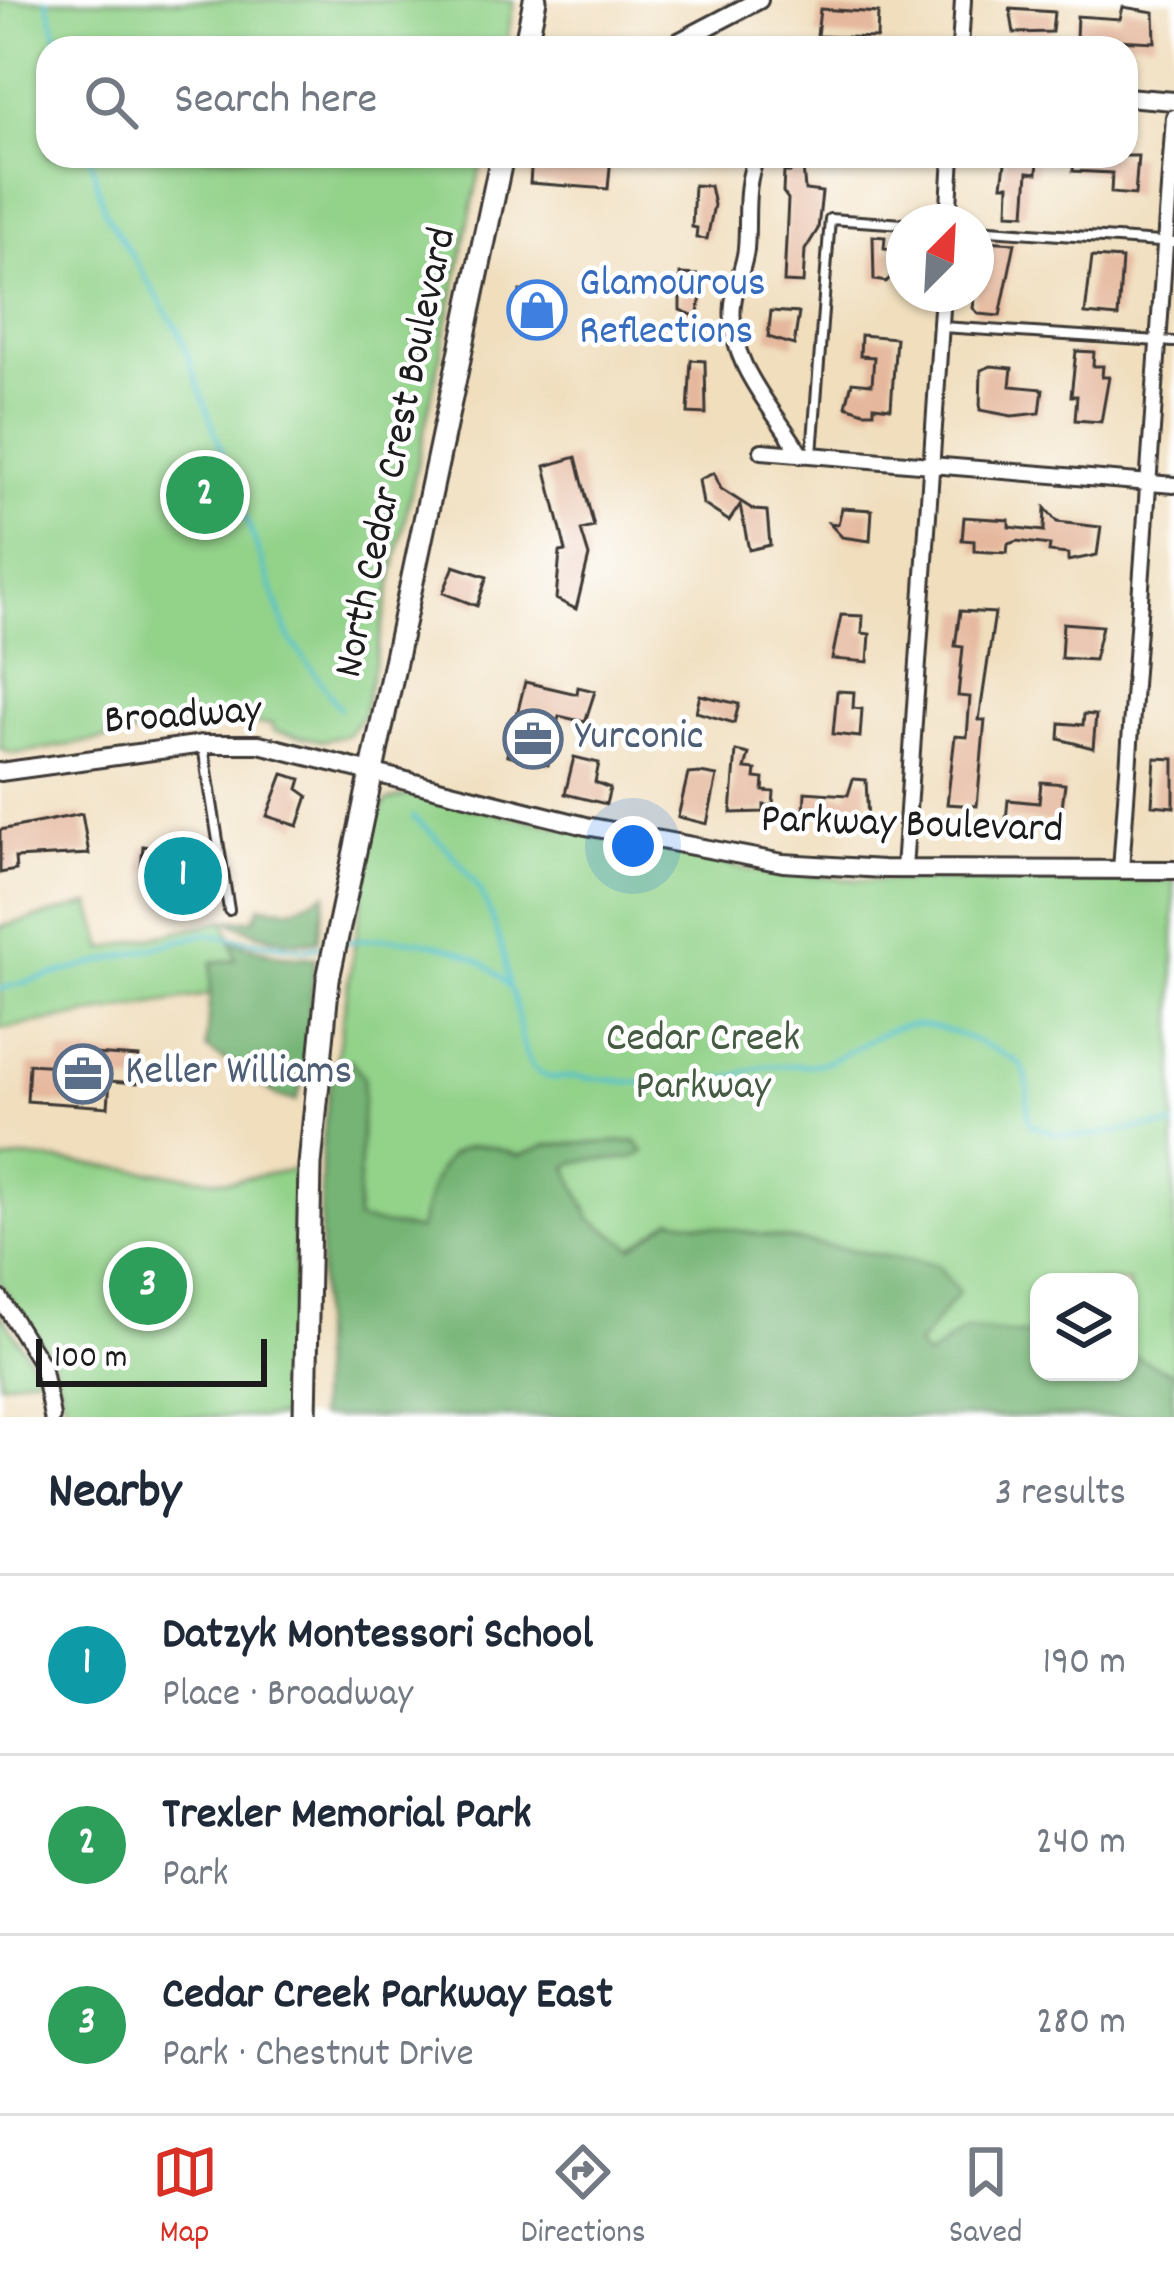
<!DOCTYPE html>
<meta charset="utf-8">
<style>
:root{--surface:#fff;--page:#f6f6f7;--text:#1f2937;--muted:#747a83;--line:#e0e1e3;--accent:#d93025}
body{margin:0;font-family:Dekko,sans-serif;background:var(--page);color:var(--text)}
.controls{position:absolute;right:36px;bottom:36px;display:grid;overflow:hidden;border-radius:24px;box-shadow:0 3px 9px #0004}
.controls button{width:108px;height:108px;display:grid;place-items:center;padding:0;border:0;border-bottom:3px solid var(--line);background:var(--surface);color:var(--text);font:60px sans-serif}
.compass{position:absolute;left:886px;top:204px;width:108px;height:108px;border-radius:50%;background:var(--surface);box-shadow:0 3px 9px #0004;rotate:24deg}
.scale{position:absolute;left:36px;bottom:30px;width:231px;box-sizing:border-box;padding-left:12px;border:6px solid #1c1c1c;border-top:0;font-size:33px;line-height:42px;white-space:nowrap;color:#1c1c1c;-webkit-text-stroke:9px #fff;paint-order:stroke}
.you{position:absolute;left:633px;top:846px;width:42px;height:42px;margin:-30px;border:9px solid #fff;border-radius:50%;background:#1a73e8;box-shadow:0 0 0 18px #1a73e833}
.badge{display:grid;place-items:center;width:78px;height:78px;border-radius:50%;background:var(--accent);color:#fff;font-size:39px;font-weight:700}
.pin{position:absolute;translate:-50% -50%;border:6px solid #fff;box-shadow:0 3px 12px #0006}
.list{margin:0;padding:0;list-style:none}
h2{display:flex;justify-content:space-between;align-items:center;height:156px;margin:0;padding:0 48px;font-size:51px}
h2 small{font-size:39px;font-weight:400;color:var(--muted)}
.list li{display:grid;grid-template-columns:78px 1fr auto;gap:36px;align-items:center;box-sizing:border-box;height:180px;padding:0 48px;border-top:3px solid var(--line)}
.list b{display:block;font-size:45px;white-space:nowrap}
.list p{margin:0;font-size:39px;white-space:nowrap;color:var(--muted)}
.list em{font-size:39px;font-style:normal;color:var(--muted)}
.icon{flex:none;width:66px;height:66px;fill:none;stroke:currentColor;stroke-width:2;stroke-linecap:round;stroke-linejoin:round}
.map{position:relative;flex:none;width:1174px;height:1417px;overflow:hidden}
.search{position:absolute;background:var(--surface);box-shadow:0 3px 9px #0004;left:36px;right:36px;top:36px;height:132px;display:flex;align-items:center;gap:30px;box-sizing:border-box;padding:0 42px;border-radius:36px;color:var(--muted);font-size:45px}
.sheet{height:696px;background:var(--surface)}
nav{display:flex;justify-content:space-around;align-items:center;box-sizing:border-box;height:168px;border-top:3px solid var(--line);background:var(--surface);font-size:33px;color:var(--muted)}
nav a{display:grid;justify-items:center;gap:6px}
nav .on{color:var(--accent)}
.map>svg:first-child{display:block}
.green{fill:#92d289;stroke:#577752;stroke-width:3}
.forest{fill:#75b475;stroke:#486848;stroke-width:3}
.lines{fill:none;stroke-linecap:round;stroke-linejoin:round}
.stream{stroke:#54c1cb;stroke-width:4.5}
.building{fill:#e5b89d}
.service-casing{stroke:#3c3934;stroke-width:14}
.minor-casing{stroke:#3c3934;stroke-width:20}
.tertiary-casing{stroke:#3c3934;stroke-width:22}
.primary-casing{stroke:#3c3934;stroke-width:27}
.service{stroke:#fff;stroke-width:8}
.minor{stroke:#fff;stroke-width:14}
.tertiary{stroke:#fff;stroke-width:16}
.primary{stroke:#fff;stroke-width:21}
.labels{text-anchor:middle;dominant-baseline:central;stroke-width:9;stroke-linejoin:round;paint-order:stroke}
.shop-label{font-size:42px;fill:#366cbe;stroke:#fff;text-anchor:start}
.street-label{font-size:42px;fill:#1c1c1c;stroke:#fff}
.service-label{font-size:42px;fill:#4e5e75;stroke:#fff;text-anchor:start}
.park-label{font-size:42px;fill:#455c42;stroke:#fff}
</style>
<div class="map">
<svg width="1174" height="1417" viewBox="0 0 1174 1417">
<rect width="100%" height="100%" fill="#fff"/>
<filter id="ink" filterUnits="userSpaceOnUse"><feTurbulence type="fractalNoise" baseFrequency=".00833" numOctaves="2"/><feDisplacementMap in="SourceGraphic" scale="24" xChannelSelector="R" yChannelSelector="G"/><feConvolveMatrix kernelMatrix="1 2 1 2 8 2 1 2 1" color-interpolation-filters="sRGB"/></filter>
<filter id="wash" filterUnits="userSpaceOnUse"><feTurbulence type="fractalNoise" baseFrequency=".004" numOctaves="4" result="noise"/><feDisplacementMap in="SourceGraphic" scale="48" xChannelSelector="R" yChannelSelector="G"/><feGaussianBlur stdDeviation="2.7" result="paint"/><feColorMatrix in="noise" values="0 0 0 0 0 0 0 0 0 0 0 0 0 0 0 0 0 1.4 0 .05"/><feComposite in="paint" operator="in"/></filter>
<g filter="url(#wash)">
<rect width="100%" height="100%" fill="#f0debd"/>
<path class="green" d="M0,0H514L506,48H48V156H483L363,716L348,735L323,741L273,731L272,724H197L14,754L0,749Z
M411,794L755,871L859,880L1174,881V1374L1129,1354V1282H1039V1336L966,1329L926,1359L917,1347L935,1321L428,1242L352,1237L322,1149L375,818L387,801Z
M90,904L104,949L225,920L237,960L212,962L213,994L0,1029V927Z
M26,1157L229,1181L296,1169L292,1417H150L66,1408L53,1362L0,1283V1162Z
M0,1312L40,1374L0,1383Z"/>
<path class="forest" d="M326,893L318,940C287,947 254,932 225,920H254L260,906L292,909Z
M231,941L281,956L315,958L304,1078L296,1101L279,1097L206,1048L212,962L236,960Z
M351,1060L364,1077L357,1220L419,1230C435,1170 445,1125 519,1156L547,1145L636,1141L644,1152C622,1168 591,1151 567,1167L591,1219L633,1247L672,1219L937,1265L959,1292L917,1346L926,1358L966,1329L1039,1336V1372H1129V1354L1174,1374V1417H318L322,1149L332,1064Z"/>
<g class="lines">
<path class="stream" d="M47,0L60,48
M90,156L104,210L179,332L289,637L340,709
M413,817C474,867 495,905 509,983
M345,942C396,934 471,940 507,985C526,1009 511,1071 552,1078C561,1079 570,1076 579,1077C628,1082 675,1088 725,1078C740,1075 753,1068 769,1066C788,1064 804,1068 823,1063C851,1055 887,1023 915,1025C951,1027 987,1045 1018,1062C1035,1081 1023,1101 1030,1124C1086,1151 1117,1124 1174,1126
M0,989L205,934L305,949L328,945"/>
</g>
<g id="blocks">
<path class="building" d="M1123,7L1154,12L1155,42L1076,38L1077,16L1120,19Z
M820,9L878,13L877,38L817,36Z
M1010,9L1054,12L1052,32L1014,33Z
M532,156H611L608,189L530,183Z
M1006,156L1038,161L1037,173L1028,172L1025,214L1008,213L1009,185H1002Z
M1074,156H1138L1135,195L1111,193L1112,173L1073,171Z
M791,166L803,167L805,190L822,192L818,229L805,250L803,283L784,282L788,199L783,192L784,172H790Z
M694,185L710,186L714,205L707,239L696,238L697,228L692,227Z
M873,236L885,237L884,249L893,250L891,277L886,282L874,280Z
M984,241L1015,243L1000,316L979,314L973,308Z
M1092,257L1122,259L1118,317L1085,314Z
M680,274L698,275L697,287L703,288L697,317L680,310Z
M520,291L555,299L548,328L519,321Z
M771,311L799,313L794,345L768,337Z
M861,335L896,338L891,408L874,406V412H864L846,406L852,382L872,384L874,357L860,356Z
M1076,351L1094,352L1093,366H1103L1102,377H1109L1101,422L1075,420L1077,396H1071Z
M691,360L705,361L706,414L688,413Z
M991,366L1012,368L1010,386L1043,389L1040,413L1012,416L980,410L981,370Z
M576,457L594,527L581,530L589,556L576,609L556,599L560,552L566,551L545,466Z
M714,473L721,489L754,510L767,511L770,545L749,550L740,505L729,521L703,504L699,480Z
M842,508L872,510L870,541L842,537L829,523L838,524Z
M1045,508L1057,522L1101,527L1097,555L1068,561V554L1049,552L1050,545L1017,541L1008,544L1007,553L974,551V541L962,540L964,517L1009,520V527L1044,531Z
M454,566L487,577L477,606L443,593Z
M960,611L995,613L979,720H985L977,806L947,804L955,736L967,737L970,697L958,696L963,647L955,646Z
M841,615L863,616L862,633L870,634L868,662L832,659Z
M1063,623L1102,626L1094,660L1061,658Z
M525,682L577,694L578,687L595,691L585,722L559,716L548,765L507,755Z
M837,691L854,692L853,708L862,709L860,737L833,734Z
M700,695L739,704L734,723L696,712Z
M1084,714L1096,715L1093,748L1059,739L1060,723L1083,725Z
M736,751L749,754L745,769L756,770L755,778L764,779L763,791L774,792L773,806L764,805V812L731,813Z
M574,757L599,763L595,782L610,788L606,804L565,794Z
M1155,758L1174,759V807L1152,805Z
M700,773L717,776L707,824L678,817L688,774Z
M283,774L301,779L298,789L308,796L298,826L267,816Z
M853,779L866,780L868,822L804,814L805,792L848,795Z
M1041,782L1065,784L1060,822L1006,820L1008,800L1039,803Z
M82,814L89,854L15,858L16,870L0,873V830Z
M143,846L193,854L190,908L166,907V873L141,871Z
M60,1052L139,1057L137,1083L110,1081L108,1107L27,1101L29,1064L59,1066Z"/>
</g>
</g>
<g filter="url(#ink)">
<use href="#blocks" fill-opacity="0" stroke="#3c3934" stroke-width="3"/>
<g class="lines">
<g class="service-casing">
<path id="service" d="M976,229L1174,243
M942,327L1174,342
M812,454L830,219L904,224
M203,746L229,910"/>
</g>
<g class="minor-casing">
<path id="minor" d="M960,48L963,0
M757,156C743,187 749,216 746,249C744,268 735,285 733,304C727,365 773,406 801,455
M948,222L952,156
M762,451L1174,485
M904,869L943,294
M1121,870L1174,117
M0,1298L42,1365L52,1417"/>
</g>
<g class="tertiary-casing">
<path id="tertiary" d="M667,48L759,0
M1126,97L1174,101
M0,772L203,744H259L586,826L783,863L883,869L1174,870"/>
</g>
<g class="primary-casing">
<path id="primary" d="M525,48L535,0
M305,1417L310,1165L328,979L502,156"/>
</g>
<use href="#service" class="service"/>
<use href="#minor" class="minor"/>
<use href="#tertiary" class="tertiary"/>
<use href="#primary" class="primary"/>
</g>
</g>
<defs>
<g id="shop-ring" transform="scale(3)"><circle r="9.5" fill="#fff" stroke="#3f7fe0" stroke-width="1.5"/><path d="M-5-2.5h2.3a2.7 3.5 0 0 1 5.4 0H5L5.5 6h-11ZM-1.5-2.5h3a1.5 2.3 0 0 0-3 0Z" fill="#3f7fe0"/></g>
<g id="office-ring" transform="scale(3)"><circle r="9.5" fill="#fff" stroke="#5c6f8a" stroke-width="1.5"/><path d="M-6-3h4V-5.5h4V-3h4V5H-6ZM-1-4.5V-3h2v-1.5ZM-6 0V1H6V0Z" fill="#5c6f8a"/></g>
</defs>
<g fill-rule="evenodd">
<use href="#shop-ring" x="537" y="310"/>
<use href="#office-ring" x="533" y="739"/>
<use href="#office-ring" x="83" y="1074"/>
</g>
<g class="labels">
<g class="shop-label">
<text x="579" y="286">Glamourous<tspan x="579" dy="48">Reflections</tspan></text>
</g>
<g class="street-label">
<text transform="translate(398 453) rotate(-78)">North Cedar Crest Boulevard</text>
<text transform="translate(183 718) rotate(-4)">Broadway</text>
<text transform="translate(912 827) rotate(2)">Parkway Boulevard</text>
</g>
<g class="service-label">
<text x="575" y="739">Yurconic</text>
<text x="125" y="1074">Keller Williams</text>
</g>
<g class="park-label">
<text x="703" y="1041">Cedar Creek<tspan x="703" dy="48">Parkway</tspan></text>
</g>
</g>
</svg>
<div class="controls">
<button><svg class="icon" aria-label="layers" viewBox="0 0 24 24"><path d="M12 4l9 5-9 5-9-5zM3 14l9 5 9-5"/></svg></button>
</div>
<svg class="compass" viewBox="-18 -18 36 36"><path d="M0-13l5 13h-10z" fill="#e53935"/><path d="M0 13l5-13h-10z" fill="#747a83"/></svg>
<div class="scale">100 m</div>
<div class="you"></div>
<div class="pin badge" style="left:183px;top:876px;background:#0f9aa8">1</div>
<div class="pin badge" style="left:205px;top:495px;background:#2e9e5b">2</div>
<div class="pin badge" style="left:148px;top:1286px;background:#2e9e5b">3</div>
<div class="search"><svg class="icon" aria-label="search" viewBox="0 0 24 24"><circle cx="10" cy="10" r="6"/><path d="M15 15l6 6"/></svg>Search here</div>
</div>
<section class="sheet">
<h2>Nearby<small>3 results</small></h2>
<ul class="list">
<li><span class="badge" style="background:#0f9aa8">1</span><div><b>Datzyk Montessori School</b><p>Place · Broadway</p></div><em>190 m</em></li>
<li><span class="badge" style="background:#2e9e5b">2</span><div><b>Trexler Memorial Park</b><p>Park</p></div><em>240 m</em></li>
<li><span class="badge" style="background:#2e9e5b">3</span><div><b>Cedar Creek Parkway East</b><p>Park · Chestnut Drive</p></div><em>280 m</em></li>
</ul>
</section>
<nav>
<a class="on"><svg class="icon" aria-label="map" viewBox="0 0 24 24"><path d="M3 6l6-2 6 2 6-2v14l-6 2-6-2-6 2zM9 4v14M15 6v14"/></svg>Map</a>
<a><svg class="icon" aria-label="directions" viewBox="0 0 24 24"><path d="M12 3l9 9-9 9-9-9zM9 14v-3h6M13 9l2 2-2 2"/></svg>Directions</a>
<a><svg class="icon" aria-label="saved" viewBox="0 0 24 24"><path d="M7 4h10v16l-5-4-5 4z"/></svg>Saved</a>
</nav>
